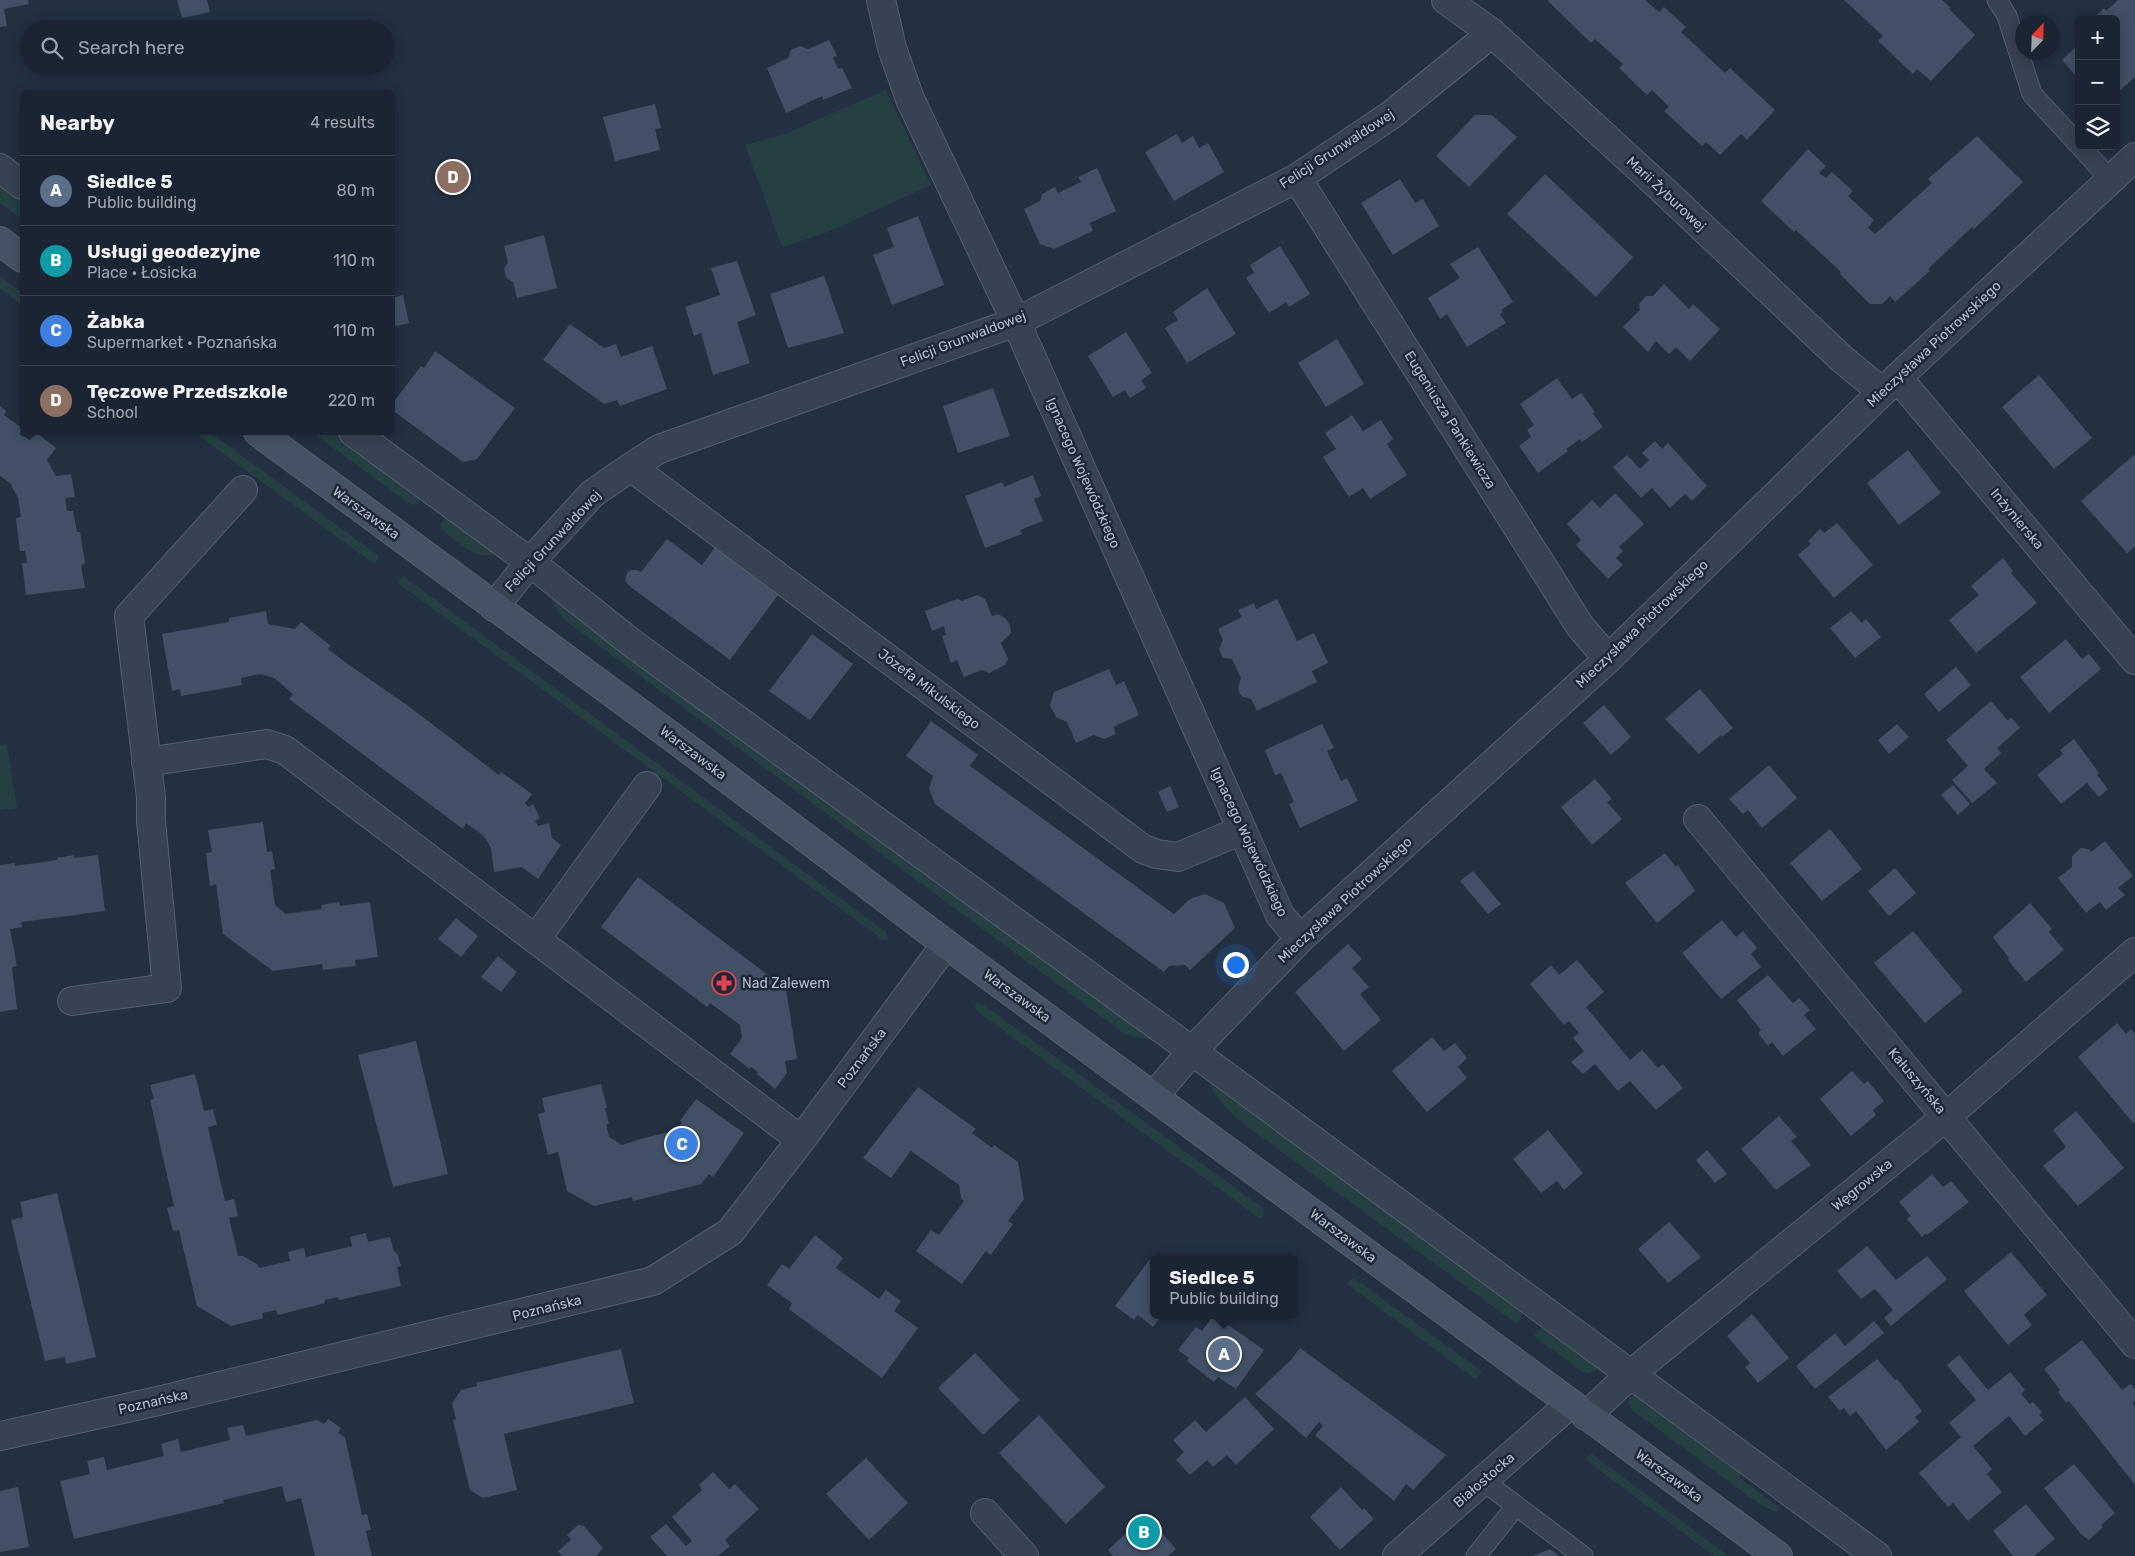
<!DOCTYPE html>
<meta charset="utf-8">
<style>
:root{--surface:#1a2432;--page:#27303e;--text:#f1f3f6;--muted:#9fa4ac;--line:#38414d;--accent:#86b3ff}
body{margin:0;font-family:Rubik,sans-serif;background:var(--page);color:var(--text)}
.controls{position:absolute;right:15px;top:15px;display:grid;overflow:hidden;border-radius:8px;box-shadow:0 2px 12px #0003}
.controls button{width:45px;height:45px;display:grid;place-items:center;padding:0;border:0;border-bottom:1px solid var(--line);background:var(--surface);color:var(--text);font:25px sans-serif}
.compass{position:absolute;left:2015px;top:15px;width:45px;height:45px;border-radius:50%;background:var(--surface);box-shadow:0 2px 12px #0003;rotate:23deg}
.you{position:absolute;left:1235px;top:964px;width:18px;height:18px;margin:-12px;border:4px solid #fff;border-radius:50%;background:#1a73e8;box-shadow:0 0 0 8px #1a73e833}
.badge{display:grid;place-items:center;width:32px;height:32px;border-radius:50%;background:var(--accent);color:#fff;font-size:16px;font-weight:700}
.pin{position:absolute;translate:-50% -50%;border:2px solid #fff;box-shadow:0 1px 5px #0006}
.popup{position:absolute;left:1150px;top:1254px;width:148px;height:65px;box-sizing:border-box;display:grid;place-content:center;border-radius:8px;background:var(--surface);filter:drop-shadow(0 1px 4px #0005);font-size:16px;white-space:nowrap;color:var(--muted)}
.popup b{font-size:19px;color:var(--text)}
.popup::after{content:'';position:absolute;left:50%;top:100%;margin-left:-10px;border:10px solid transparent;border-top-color:var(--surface)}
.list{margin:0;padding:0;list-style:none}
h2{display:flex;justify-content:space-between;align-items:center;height:65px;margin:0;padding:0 20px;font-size:21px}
h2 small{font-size:16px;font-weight:400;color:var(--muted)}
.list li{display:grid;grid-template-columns:32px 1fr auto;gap:15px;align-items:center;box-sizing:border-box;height:70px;padding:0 20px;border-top:1px solid var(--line)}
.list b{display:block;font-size:19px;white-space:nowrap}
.list p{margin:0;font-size:16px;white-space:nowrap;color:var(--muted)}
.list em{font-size:16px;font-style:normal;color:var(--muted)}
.icon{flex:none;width:28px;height:28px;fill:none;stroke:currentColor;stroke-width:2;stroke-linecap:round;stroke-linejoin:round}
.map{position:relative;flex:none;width:2135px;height:1556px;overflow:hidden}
.search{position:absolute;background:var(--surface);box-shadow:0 2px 12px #0003;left:20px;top:20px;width:375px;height:55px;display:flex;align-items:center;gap:12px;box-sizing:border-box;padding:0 18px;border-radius:28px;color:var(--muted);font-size:19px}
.panel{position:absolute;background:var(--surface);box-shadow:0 2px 12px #0003;left:20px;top:90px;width:375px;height:345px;border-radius:8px}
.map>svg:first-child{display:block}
.green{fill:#253f43}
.building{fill:#415065}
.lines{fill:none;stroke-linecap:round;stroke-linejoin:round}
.lane-casing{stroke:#55606f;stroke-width:21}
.street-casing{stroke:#55606f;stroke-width:30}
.secondary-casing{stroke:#55606f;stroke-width:30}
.lane{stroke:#374252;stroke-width:19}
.street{stroke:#374252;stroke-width:28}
.secondary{stroke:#455165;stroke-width:28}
.labels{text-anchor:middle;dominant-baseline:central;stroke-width:5;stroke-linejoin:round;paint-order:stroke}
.street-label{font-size:14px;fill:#b4bdcc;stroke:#1c2737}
.poi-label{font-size:14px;fill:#b4bdcc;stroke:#1c2737;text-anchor:start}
</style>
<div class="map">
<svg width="2135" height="1556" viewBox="0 0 2135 1556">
<rect width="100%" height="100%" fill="#233042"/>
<path class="green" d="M886,90L931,185L828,232L782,247L745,145L782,135Z
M0,180L22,197V219L0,203Z
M0,276L22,292V305L0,288Z
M195,433H211L379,556L374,564Z
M313,433H340L422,492L419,502L411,505Z
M447,515L496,546L493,554C475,561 455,539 441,529L440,525Z
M403,576L886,932L888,939L883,940L398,583Z
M553,596L1154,1037L1150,1040L1126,1035L563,619L552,601Z
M7,744L17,808L0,810V745Z
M978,1003L984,1005L1263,1208L1264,1216L1259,1218L977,1011L974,1005Z
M1212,1081L1525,1313L1517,1324L1241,1122C1229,1111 1217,1100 1210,1085Z
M1352,1278L1355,1279L1483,1372L1475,1379L1347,1284Z
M1544,1324L1597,1362L1596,1370L1588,1373L1581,1371L1534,1336Z
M1635,1395L1643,1397L1742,1469L1739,1477L1780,1508L1776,1512L1758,1503L1632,1410L1629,1404V1397Z
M1592,1454L1728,1556H1714L1587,1461L1586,1458Z"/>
<path class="building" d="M0,0H28L29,4L4,9L7,26L0,27Z
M177,0H207L210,12L182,18Z
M1549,0H1645L1659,12L1664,7L1686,27L1681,32L1725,73L1730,68L1775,110L1747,140L1741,134L1720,155L1706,142L1702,146L1664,111L1669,107L1652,90L1647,95L1619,68L1623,64L1595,39L1591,43L1548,1Z
M1844,0H1942L1950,7L1949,9L1975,35L1931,81L1917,69L1913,74L1878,41L1883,36Z
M2118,0H2135V77L2116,94V19H2093L2104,8L2106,11Z
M829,40L837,56L833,57L838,69L842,68L852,88L823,100L822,96L786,113L767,68L788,58L791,50L800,46L808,49Z
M2079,44V79L2062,60Z
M655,104L661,128L655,129L660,150L615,161L603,117Z
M1475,115H1492L1517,137L1469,187L1436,156Z
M1177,134L1182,143L1193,136L1199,148L1208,143L1224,172L1174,201L1145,152Z
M1977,136L2023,182L1974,229L1972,227L1928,269L1930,271L1895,302L1890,296L1882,304H1870L1840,274L1841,272L1796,230L1794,232L1761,201L1808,149L1826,166L1819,173L1826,178L1832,172L1853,191L1848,196L1874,220L1868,228L1875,234L1932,183L1928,179Z
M1097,168L1116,211L1090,223L1093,231L1054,249L1040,244L1024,209L1040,201L1042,194L1055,187L1058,193L1081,182L1078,177Z
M1545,174L1633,257L1596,297L1507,214Z
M1400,179L1415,203L1423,199L1439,226L1393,255L1361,203Z
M918,216L944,285L892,305L873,255L894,247L887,228Z
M544,235L557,288L517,298L513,282L506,278L504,269L508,262L504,246Z
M1280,246L1310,294L1289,307L1286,302L1269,313L1246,278L1254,273L1250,265Z
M1478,247L1513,302L1501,310L1503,312L1500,314L1506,323L1467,347L1447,314L1440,319L1428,298L1460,278L1450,264Z
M737,261L756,315L737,322L750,363L713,375L701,333L694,336L685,307L720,295L711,268Z
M824,276L844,333L788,348L770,294Z
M1664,284L1689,309L1693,304L1720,329L1690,361L1676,347L1669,354L1656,341L1648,352L1623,327L1640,310L1639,304L1646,296H1653Z
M1207,288L1236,334L1187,363L1165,328L1178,320L1173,312Z
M403,295L409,323L392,327V298Z
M570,324L604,348L616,344L621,357L652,346L667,389L620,406L617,400L604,404L543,360Z
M1126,332L1152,373L1141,380L1146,388L1130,398L1125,390L1113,397L1088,356Z
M1337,339L1364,384L1326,407L1298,363Z
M435,351L515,408L477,459L463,462L392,410V404L421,366L424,368Z
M2039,375L2092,438L2054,469L2002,407Z
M1557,378L1572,399L1581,393L1595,412L1593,414L1603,427L1582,442L1580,439L1566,449L1568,451L1538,473L1519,446L1531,437L1527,430L1534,425L1520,404Z
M993,388L1010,436L958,453L943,406Z
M0,406L6,411L4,415L22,428L19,434L30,440L37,433L56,448L47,460L56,476L71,474L75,497L65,498L67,511H73L77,532H80L85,563L81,566L85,588L26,595L22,563H27L25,551H20L16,518L21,517L18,498L10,483L0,476Z
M1352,415L1363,431L1381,420L1393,439L1387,444L1407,475L1370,499L1363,488L1349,497L1323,457L1336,449L1325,433Z
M1655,441L1662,449L1668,443L1707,486L1692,501L1685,494L1670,508L1652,488L1641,498L1613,467L1627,455L1640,469L1649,460L1642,453Z
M1908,450L1941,493L1899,525L1867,483Z
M2135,454V547L2127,553L2081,501Z
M1033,475L1041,496L1034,499L1043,521L1020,530L1022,534L985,548L965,496L1002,482L1004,487Z
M1615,493L1644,524L1619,547L1623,551L1616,558L1623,565L1608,579L1576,545L1581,540L1567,524L1592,500L1600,508Z
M1837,523L1873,565L1834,598L1798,555L1811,544L1808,541L1820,529L1824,533Z
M667,539L702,565L715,547L778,595L730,660L632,588L625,581L627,573L631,570H637L641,572Z
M2003,558L2013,571L2011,573L2037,603L1976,653L1949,620L1979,595L1971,586Z
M977,595L985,599L992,616L998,614L1005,618L1010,625L1011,633L1001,643L1008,659L1005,665L989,673L982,670L964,677L957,660L951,663L942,636L946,635L944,626L932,631L925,611L957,599L962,601Z
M1277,599L1297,641L1314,633L1328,663L1312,671L1317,682L1257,711L1251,699L1243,697L1240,694L1238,688L1241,678L1232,659L1223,658L1219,649L1223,640L1218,629L1242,617L1238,610L1254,603L1256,609Z
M266,611L268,624L295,629L301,622L331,646L328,649L349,665L407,705L499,775L501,772L532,794L525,803L528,807L533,804L540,818L535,821L538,826L549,823L552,838L561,845L538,879L522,867L494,872L491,848L484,836L466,823L463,829L289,699L293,694L274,678L260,674L241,678L242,685L181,696L180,689L172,691L162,634L229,622V618Z
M1851,611L1862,623L1866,619L1881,637L1855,658L1830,628Z
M812,634L853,664L810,720L769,691Z
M2066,639L2082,659L2089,654L2101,669L2049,713L2020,677Z
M1956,667L1971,685L1939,712L1924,694Z
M1109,669L1116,685L1124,681L1139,715L1113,727L1116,734L1104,739L1094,735L1076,743L1067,722L1056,717L1050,705L1054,692Z
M1700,689L1733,728L1722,737L1721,735L1699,754L1665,719Z
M1991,701L2008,721L2011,717L2020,728L1997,748L2001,753L1984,769L1997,783L1972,803L1952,780L1968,766L1946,740Z
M1604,705L1631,737L1611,755L1583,723Z
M931,721L978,755L970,766L1174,914L1190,899L1205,894L1224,903L1235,928L1190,970L1185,965L1169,966L1164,972L935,804L929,789L933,776L906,756Z
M1322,724L1334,748L1327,751L1341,781L1347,778L1358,801L1300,828L1289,804L1294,802L1281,773L1275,775L1265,750Z
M1897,724L1909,737L1889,754L1878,740Z
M2074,739L2099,773L2097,775L2108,789L2099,797L2087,783L2061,804L2037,775L2063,754L2060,750Z
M1769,765L1797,798L1762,828L1748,810L1743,814L1729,799Z
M1595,779L1612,799L1607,802L1622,819L1592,845L1561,807Z
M1953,785L1970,804L1958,815L1941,795Z
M1170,786L1179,807L1167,812L1158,792Z
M263,822L267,852L272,851L275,869L270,870L275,905L286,914L322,909L321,905L339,902L340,906L370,902L378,957L355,960L356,966L323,970L322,964L273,971L223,934L216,884L210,886L206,853L212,852L208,830Z
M1830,829L1862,869L1822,901L1790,863Z
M2105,841L2133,876L2118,888L2125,895L2106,910L2100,902L2086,913L2058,878L2072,867V856L2081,848L2089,849L2091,852Z
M1665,853L1676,867L1678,865L1695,891L1657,923L1625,883Z
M74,855V858L98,855L105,911L21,922L22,927L10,929L17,966L12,967L17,1009L0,1012V865L15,863V866L57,860V858Z
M1895,868L1916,893L1889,916L1868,891Z
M1473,871L1501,904L1488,914L1460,881Z
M638,877L772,978L773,990L786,989L797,1059L785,1061L787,1073L775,1089L757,1074L758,1072L751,1067L750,1069L730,1054L742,1038L740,1025L710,1003L707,1007L601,927Z
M2030,903L2052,929L2049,932L2064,950L2026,982L2008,960L2009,958L1993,937Z
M456,918L478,936L461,957L438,939Z
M1722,920L1736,937L1743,931L1757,948L1751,954L1761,967L1721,999L1682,953Z
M1913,931L1963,991L1925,1023L1874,963Z
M1348,944L1362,959L1352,968L1369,987L1360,994L1381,1020L1344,1051L1295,992Z
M498,956L517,972L501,992L481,977Z
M1577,960L1604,992L1586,1007L1630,1060L1642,1050L1658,1068L1663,1064L1683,1088L1656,1110L1630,1081L1618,1091L1595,1064L1583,1074L1571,1062L1584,1051L1573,1038L1579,1033L1569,1021L1564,1025L1530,984L1551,965L1559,975Z
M1768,975L1793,1003L1799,998L1810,1010L1804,1015L1816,1029L1783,1056L1772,1042L1768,1046L1758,1033L1761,1030L1737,1000Z
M2117,1023L2126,1034L2131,1029L2135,1034V1122L2133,1123L2078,1057Z
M1432,1037L1444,1051L1455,1043L1467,1058L1458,1067L1467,1078L1427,1112L1392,1071Z
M416,1041L448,1174L393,1187L358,1055Z
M1852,1071L1864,1084L1868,1081L1884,1101L1873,1110L1876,1115L1851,1136L1820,1099Z
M195,1074L204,1111L213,1109L217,1125L208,1127L225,1201L234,1199L238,1216L229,1218L238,1256H243L258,1265L259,1268L290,1261L288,1252L304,1248L306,1257L352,1246L350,1237L366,1233L368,1242L390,1237L394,1252L397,1253L401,1266L397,1267L401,1286L339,1300L338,1297L325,1300V1303L278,1315L276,1310L262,1313L263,1318L231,1326L197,1306L179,1230L173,1231L167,1208L174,1206L150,1100L154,1099L150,1085Z
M601,1084L607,1108H605L609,1124H606L609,1137L622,1145L640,1139L673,1131L675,1132L682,1122L680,1121L696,1099L744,1133L713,1177L709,1174L701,1184L633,1201L632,1197L594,1206L567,1191L558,1152L548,1155L538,1114L545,1112L542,1098Z
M918,1087L976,1129L972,1133L992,1148L994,1145L1018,1162L1024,1199L1008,1221L1013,1224L991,1255L986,1251L962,1284L916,1251L931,1230L939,1235L964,1201L961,1198L959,1185L911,1151L891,1178L863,1158Z
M2076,1111L2124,1168L2078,1206L2043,1166L2066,1147L2053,1130Z
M1779,1116L1797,1137L1791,1141L1811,1165L1776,1190L1741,1149Z
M1548,1130L1583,1173L1564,1190L1557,1181L1541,1193L1513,1159Z
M1707,1150L1727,1174L1715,1183L1696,1160Z
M1932,1174L1943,1187L1951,1181L1969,1202L1927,1235L1925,1234L1922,1237L1907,1219L1911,1216L1899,1202Z
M57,1193L96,1357L66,1364L65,1357L45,1361L11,1220L23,1217L20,1202Z
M1669,1222L1701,1257L1668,1283L1638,1249Z
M815,1235L843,1258L836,1268L879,1299L886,1290L901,1301L894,1311L918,1328L882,1378L789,1309L792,1303L767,1285L782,1264L789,1269Z
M1867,1246L1896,1280L1927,1256L1947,1279L1891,1326L1884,1318L1893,1310L1875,1289L1861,1299L1837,1271Z
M2011,1252L2047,1295L2024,1315L2032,1325L2008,1345L1964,1291Z
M1150,1259L1154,1262V1315H1162L1153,1327L1138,1315L1134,1320L1115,1306Z
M1752,1314L1789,1358L1758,1383L1745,1367L1750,1363L1727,1336Z
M1214,1315L1264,1350L1236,1389L1218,1377L1214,1382L1187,1361L1189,1358L1178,1350L1196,1327L1202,1331Z
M1874,1321L1884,1333L1815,1389L1796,1366L1835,1333L1845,1346Z
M2082,1340L2122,1390L2131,1384L2135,1389V1401L2132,1403L2135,1407V1485L2069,1401L2066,1403L2058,1392L2060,1390L2044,1369Z
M1300,1348L1446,1455L1413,1490L1406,1484L1394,1501L1315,1435L1323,1426L1319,1422L1306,1438L1255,1394L1291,1360Z
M621,1349L634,1403L504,1434L517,1490L483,1498L470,1490L453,1420L456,1419L452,1403L461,1390L477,1386L476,1383Z
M975,1353L1020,1400L983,1435L938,1388Z
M1959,1355L1988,1390L2010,1372L2025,1390L2021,1394L2030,1404L2033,1402L2042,1412L2039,1415L2044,1420L2025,1436L2009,1416L1973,1446L1992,1469L1987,1474L2002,1492L1968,1521L1953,1503L1948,1507L1919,1473L1961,1437L1949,1423L1976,1400L1947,1365Z
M1877,1359L1895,1380L1897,1379L1922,1411L1915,1417L1919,1422L1886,1450L1856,1411L1850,1416L1844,1408L1840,1411L1828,1397Z
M1245,1397L1274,1429L1236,1465L1227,1455L1213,1467L1207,1460L1190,1475L1176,1460L1184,1452L1173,1440L1195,1420L1206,1432Z
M1039,1415L1105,1487L1066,1524L999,1453Z
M328,1419L341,1428L338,1433L345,1437L362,1515L367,1514L371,1530L366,1531L372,1556H315L301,1498L286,1502L282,1486L223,1500L224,1503L74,1539L60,1481L90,1474L87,1461L104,1457L107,1470L164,1456L161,1444L178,1439L181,1452L230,1440L227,1428L243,1425L246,1436L317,1420L324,1424Z
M866,1458L908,1503L869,1540L826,1494Z
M2074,1464L2115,1513L2101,1525L2103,1527L2089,1540L2081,1534L2044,1488Z
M713,1472L729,1489L735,1484L759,1509L725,1540L730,1546L718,1556H667L650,1537L666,1524L686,1546L692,1541L672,1517L702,1490L699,1485Z
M18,1487L29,1547L0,1552V1491Z
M1341,1487L1362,1510L1364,1508L1374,1519L1340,1550L1310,1517Z
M2026,1504L2055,1539L2034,1556H2013L1993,1531Z
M1146,1515L1176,1549L1168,1556H1113L1108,1550Z
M578,1525L584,1526L603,1548L597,1555L598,1556H562L558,1551L571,1540L567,1535Z
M1550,1549L1559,1556H1533Z"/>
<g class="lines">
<g class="lane-casing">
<path id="lane" d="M1997,0L2007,16L2032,94L2079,145
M2080,146L2111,180
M1482,1480L1583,1556
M1476,1556L1516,1506"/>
</g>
<g class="street-casing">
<path id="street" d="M881,0L892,48L910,99L1016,322L1280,915L1300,939
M1446,0L1492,33L1663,190L1841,358L1882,392
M0,168L22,185
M1297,178L1580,626L1608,659
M1898,378L2135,660
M353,432L530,562L632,643L1192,1051L1877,1556
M631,467L1143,849L1157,854L1178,857L1242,830
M494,607L530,562L592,494L631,467L659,449L1016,322L1297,178L1391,115L1492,33
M146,762L267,744L285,750L801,1140
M1698,819L2135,1344
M536,939L647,786
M72,1001L167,988L151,821V797L129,616L243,490
M1154,1096L1192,1051L1300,939L1608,659L1882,392L2135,157
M1586,1416L1632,1373L1947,1116L2135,952
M0,1436L158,1401L653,1281L730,1232L801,1140L946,944
M985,1513L1024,1556
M1397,1556L1570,1404"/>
</g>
<g class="secondary-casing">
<path id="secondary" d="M0,241L22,258
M258,432L679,742L946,944L1778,1556"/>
</g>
<use href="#lane" class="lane"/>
<use href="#street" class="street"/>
<use href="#secondary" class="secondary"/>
</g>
<defs>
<g id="pharmacy-ring" transform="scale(1.25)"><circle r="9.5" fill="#1c2737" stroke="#e0444e" stroke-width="1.5"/><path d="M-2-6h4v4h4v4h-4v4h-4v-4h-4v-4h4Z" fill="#e0444e"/></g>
</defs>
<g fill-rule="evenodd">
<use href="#pharmacy-ring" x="724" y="983"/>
</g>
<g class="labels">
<g class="street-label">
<text transform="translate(1337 149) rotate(-33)">Felicji Grunwaldowej</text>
<text transform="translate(1666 194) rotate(43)">Marii Żyburowej</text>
<text transform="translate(963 339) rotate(-21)">Felicji Grunwaldowej</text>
<text transform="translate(1934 344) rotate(-43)">Mieczysława Piotrowskiego</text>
<text transform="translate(1450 420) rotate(58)">Eugeniusza Pankiewicza</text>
<text transform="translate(1083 473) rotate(66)">Ignacego Wojewódzkiego</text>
<text transform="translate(366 513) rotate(36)">Warszawska</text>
<text transform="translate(2017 519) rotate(50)">Inżynierska</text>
<text transform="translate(553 541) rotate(-47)">Felicji Grunwaldowej</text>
<text transform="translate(1642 624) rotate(-44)">Mieczysława Piotrowskiego</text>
<text transform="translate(929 689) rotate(37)">Józefa Mikulskiego</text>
<text transform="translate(693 753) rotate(37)">Warszawska</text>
<text transform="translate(1249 842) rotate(65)">Ignacego Wojewódzkiego</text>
<text transform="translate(1345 900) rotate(-43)">Mieczysława Piotrowskiego</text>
<text transform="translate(1017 996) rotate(36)">Warszawska</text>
<text transform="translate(862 1058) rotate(-53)">Poznańska</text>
<text transform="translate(1917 1081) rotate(50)">Kałuszyńska</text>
<text transform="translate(1862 1185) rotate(-39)">Węgrowska</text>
<text transform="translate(1343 1236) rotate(37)">Warszawska</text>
<text transform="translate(547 1308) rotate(-14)">Poznańska</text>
<text transform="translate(153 1402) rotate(-13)">Poznańska</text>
<text transform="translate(1669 1476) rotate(36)">Warszawska</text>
<text transform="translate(1484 1480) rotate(-41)">Białostocka</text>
</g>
<g class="poi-label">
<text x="742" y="983">Nad Zalewem</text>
</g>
</g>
</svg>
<div class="controls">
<button>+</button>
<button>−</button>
<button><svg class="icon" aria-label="layers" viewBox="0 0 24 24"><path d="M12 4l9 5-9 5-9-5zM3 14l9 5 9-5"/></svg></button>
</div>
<svg class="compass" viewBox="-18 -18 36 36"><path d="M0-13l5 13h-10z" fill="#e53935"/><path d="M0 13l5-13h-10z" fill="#9fa4ac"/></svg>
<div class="you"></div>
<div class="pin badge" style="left:1224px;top:1354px;background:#5c6f8a">A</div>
<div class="popup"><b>Siedlce 5</b>Public building</div>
<div class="pin badge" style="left:1144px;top:1532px;background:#0f9aa8">B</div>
<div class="pin badge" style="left:682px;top:1144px;background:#3f7fe0">C</div>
<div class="pin badge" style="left:453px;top:177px;background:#8d6e63">D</div>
<div class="search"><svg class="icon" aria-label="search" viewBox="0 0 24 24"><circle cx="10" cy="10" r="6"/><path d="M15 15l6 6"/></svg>Search here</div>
<section class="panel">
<h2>Nearby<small>4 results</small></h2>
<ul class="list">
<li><span class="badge" style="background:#5c6f8a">A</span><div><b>Siedlce 5</b><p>Public building</p></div><em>80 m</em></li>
<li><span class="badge" style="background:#0f9aa8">B</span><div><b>Usługi geodezyjne</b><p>Place · Łosicka</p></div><em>110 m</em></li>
<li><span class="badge" style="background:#3f7fe0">C</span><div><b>Żabka</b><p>Supermarket · Poznańska</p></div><em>110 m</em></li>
<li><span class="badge" style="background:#8d6e63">D</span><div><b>Tęczowe Przedszkole</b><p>School</p></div><em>220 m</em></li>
</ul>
</section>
</div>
